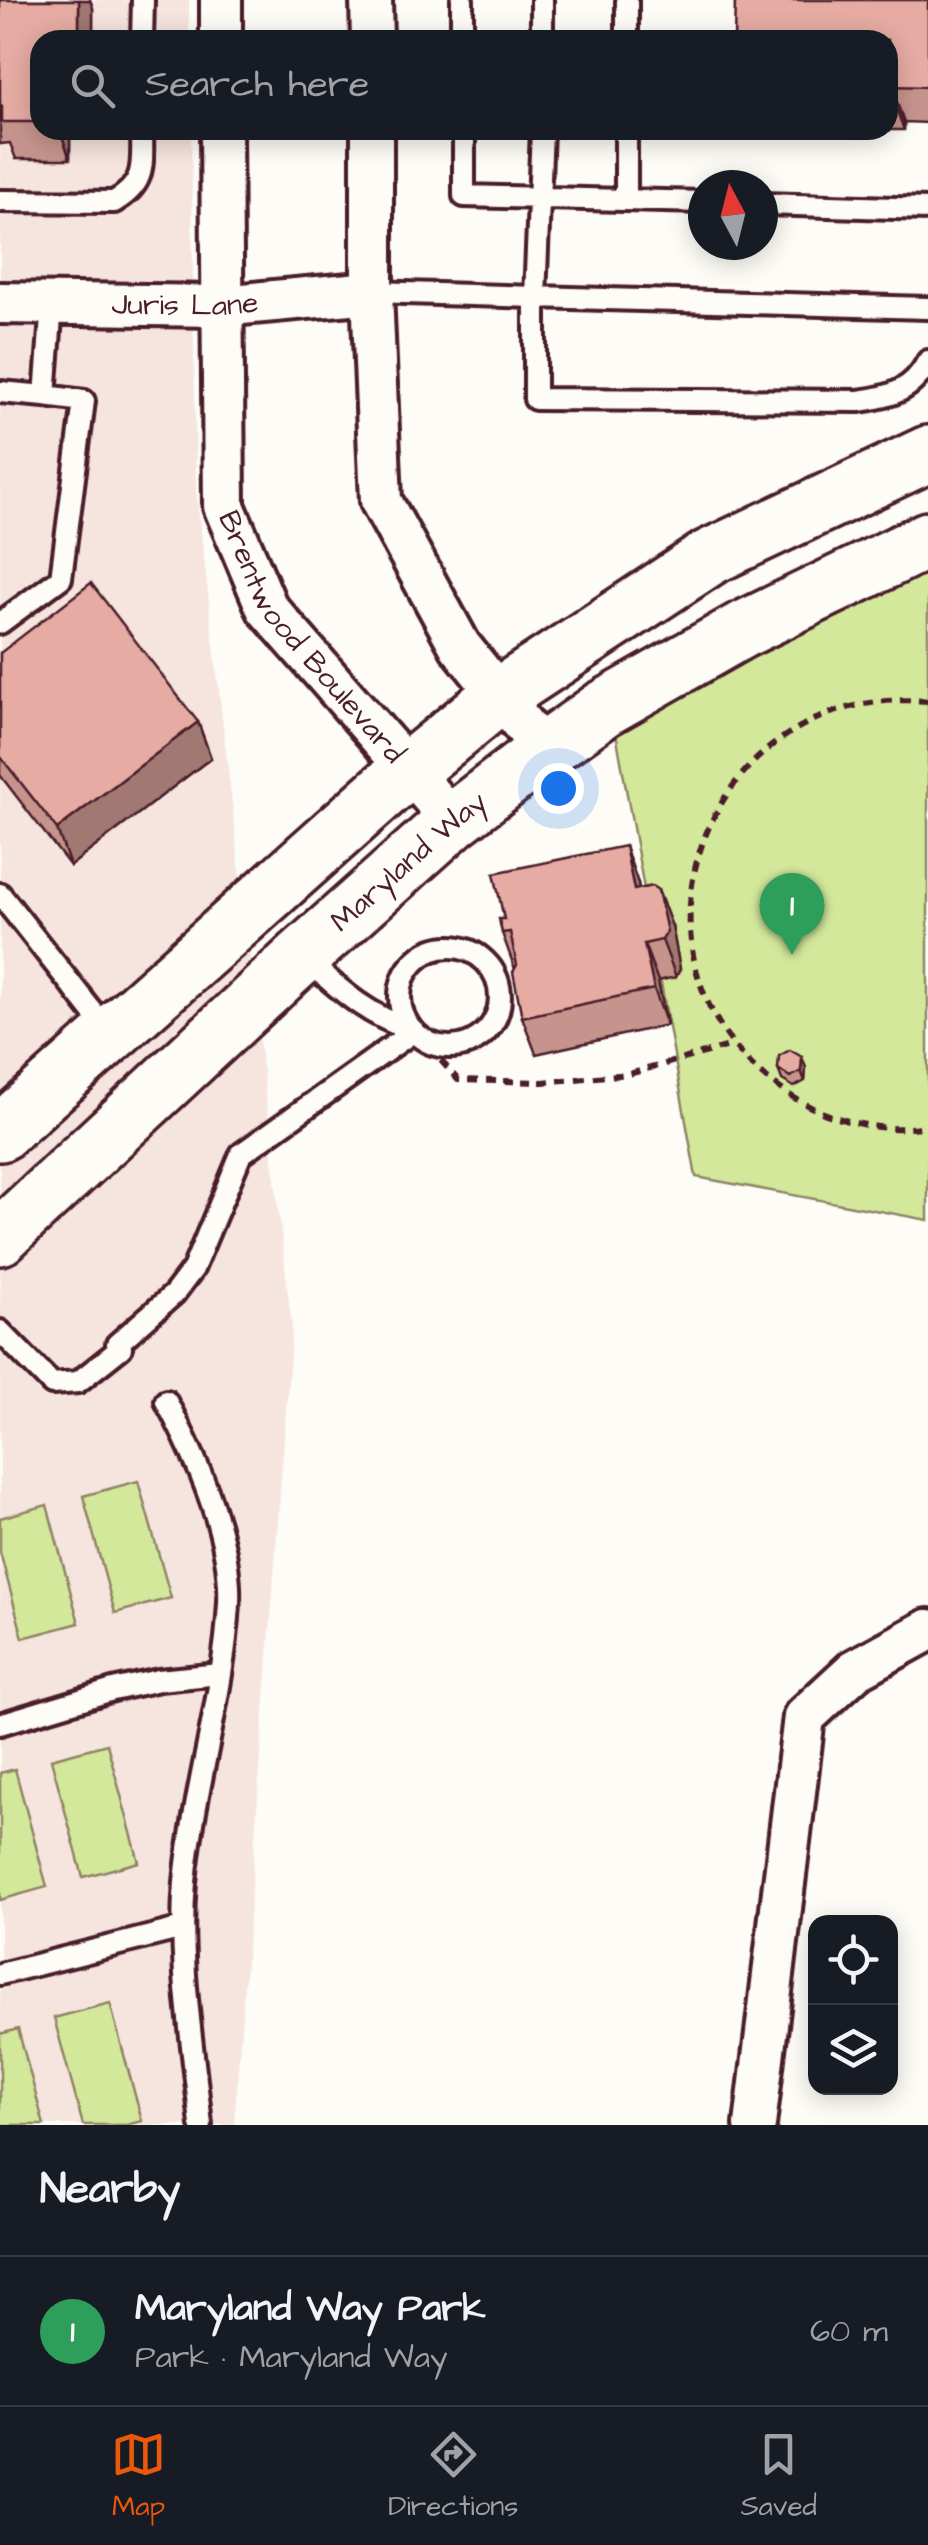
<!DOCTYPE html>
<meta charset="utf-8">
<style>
:root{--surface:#171b24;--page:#20242c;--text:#f1f3f6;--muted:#9ea1a6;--line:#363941;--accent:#ea580c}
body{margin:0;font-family:"Architects Daughter",sans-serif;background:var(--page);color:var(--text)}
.controls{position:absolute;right:30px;bottom:30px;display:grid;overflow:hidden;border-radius:20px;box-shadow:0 5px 25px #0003}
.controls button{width:90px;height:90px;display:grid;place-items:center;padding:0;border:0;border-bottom:2px solid var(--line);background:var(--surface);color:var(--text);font:50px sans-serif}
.compass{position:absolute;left:688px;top:170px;width:90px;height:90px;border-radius:50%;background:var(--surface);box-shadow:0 5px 25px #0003;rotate:353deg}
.you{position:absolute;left:558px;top:788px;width:35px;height:35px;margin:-25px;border:8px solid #fff;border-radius:50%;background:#1a73e8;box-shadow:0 0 0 15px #1a73e833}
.badge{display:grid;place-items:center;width:65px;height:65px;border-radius:50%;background:var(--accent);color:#fff;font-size:32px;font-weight:700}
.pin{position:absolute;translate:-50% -82px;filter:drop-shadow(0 2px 5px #0008)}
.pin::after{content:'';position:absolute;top:52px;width:35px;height:30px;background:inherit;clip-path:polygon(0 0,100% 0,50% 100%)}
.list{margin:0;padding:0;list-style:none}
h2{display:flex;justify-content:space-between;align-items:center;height:130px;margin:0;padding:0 40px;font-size:42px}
h2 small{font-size:32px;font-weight:400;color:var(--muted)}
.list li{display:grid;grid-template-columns:65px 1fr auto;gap:30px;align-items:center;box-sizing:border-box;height:150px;padding:0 40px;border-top:2px solid var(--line)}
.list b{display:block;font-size:38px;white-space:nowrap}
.list p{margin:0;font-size:32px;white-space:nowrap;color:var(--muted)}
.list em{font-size:32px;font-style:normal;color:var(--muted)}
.icon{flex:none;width:55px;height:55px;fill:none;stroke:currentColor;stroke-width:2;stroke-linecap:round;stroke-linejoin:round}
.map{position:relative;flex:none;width:928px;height:2125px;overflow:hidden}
.search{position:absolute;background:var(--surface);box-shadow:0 5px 25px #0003;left:30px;right:30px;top:30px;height:110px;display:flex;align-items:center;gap:25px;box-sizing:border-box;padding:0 35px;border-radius:30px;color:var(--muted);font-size:38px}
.sheet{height:280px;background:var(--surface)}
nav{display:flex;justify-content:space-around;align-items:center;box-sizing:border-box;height:140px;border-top:2px solid var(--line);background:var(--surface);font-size:28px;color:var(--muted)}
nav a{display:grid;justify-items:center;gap:5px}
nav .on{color:var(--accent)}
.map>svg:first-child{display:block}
.built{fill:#f6e4de}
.green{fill:#d4e89c;stroke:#8f8464;stroke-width:2.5}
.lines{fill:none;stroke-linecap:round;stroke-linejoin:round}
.lane-casing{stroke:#4a1f2b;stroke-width:28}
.street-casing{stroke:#4a1f2b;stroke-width:48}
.secondary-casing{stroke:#4a1f2b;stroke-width:62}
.path{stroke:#4a1f2b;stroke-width:6;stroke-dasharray:10 8;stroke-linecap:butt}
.lane{stroke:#fdfcf7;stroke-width:20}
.street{stroke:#fdfcf7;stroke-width:40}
.secondary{stroke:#fdfcf7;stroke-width:55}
.wall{fill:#c6948c;stroke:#4a1f2b;stroke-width:2.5}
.shaded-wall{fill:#a17872;stroke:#4a1f2b;stroke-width:2.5}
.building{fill:#e6aca3;stroke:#4a1f2b;stroke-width:2.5}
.labels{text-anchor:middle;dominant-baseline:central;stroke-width:10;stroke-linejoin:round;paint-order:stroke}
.street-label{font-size:30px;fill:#4a1f2b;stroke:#fdfcf7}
</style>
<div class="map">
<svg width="928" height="2125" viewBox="0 0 928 2125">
<rect width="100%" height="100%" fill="#fdfcf7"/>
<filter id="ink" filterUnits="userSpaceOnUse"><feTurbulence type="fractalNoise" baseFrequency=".01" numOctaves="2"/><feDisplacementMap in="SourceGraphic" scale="20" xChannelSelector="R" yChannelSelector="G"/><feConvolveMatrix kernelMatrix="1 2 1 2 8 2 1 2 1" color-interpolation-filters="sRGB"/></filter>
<g filter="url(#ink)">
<path class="built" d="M0,0H189V40H40V130H191L196,489L292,1328L234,2125H0Z"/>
<path class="green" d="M928,545V1220L696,1177L616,733Z
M138,1481L171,1598L115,1613L83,1496Z
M47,1505L79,1623L23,1638L0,1552V1518Z
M107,1744L139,1862L83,1877L51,1759Z
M15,1769L47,1887L0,1900V1773Z
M110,2003L142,2121L126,2125H83L54,2018Z
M18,2029L44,2125H0V2034Z"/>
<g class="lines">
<g class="lane-casing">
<path id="lane" d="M462,0V40
M142,40L143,0
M542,40V0
M627,40V0
M464,130V196L703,202
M626,199V130
M0,201L114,202C147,183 142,164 142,130
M763,204L928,209
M372,292L535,297L542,130
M928,308L535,297V399L859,401C890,397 913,391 928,361
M0,392L45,396
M0,623L61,578L84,401L45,396L52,304
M0,894L110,1034
M400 997a50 50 0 1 1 100 0a50 50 0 1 1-100 0Z
M303,957C340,990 366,1015 414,1031
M0,1331L52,1384L78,1382L121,1348
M117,1344L174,1294L193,1269L241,1154L414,1031
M166,1401C196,1457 232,1538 229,1603C224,1696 194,1788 185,1882C178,1962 193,2045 201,2125
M0,1724L113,1690L159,1680L220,1674
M0,1974L183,1928"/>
</g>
<g class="street-casing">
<g id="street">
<path d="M221,0V40"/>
<path d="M371,0L372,40"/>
<path id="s1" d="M221,130L224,506L267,608L453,821"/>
<path d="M372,130V292L381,501L460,646L544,751"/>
<path id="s2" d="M0,303L221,306L372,292"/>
<path d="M755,2125L804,1717L855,1670L928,1630"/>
</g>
</g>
<g class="secondary-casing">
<g id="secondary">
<path d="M0,1133L386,789L499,696L710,557L928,454"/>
<path id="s3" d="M0,1237L302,956L453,821L544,751L603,709L740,631L928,540"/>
</g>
</g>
<path class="path" d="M928,701C693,682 596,987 803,1103C839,1123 887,1133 928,1126
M429,1047L458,1080L543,1082L629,1074L733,1045"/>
<use href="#lane" class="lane"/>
<use href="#street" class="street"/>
<use href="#secondary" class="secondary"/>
</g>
<path class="wall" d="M0,0H90L93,8V40H40V130H70V159H16L10,143L0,144Z
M928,0V123L904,122V130H888V40Z
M0,653L198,722L211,758L70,866L0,775Z
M638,883L639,889L672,926L680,969L676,977L658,981L667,1025L536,1054L522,1017L515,969L502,933Z
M806,1068L805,1081L794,1087L782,1080L778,1069Z"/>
<path class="shaded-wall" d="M79,0H90L93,8V40H80L79,38Z
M891,86L904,122V130L891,94Z
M60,130H70V159Z
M198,722L211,758L70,866L57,829Z
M625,846L638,883L647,927L634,890Z
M658,890L672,926L680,969L676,977L662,940Z
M644,944L658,981L667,1025L654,989Z
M802,1057L806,1068L805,1081L801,1071Z"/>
<path class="building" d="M0,0H79V38L40,40V122H2V106H0Z
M735,0H928V87L891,86V94H888V40H734Z
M91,583L198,722L57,829L0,756V653Z
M625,846L634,890L652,886L658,890L667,932L662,940L644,944L654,989L522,1017L513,972L517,965L510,932L502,933L499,919H504L494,873Z
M790,1050L802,1057L801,1071L790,1077L778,1069L779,1056Z"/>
</g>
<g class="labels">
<g class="street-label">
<text stroke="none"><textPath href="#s2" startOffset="185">Juris Lane</textPath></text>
<text stroke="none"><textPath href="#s1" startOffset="535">Brentwood Boulevard</textPath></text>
<text stroke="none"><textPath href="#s3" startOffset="555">Maryland Way</textPath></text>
</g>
</g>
</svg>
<div class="controls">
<button><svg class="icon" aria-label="locate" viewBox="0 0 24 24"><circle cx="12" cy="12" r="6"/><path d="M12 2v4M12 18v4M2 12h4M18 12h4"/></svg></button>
<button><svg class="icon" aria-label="layers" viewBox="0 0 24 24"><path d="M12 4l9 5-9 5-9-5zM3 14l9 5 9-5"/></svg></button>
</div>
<svg class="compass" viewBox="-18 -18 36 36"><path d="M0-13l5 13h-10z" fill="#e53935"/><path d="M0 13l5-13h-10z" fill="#9ea1a6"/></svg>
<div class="you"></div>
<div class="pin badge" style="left:792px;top:955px;background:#2e9e5b">1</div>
<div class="search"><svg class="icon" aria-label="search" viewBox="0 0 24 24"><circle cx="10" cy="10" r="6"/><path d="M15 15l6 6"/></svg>Search here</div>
</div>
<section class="sheet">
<h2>Nearby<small></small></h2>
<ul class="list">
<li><span class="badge" style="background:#2e9e5b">1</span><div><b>Maryland Way Park</b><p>Park · Maryland Way</p></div><em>60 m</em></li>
</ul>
</section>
<nav>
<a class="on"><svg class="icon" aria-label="map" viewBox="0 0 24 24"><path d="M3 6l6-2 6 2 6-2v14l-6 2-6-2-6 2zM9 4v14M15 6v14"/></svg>Map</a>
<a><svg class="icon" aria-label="directions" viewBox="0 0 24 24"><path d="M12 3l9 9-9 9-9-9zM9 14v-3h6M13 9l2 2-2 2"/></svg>Directions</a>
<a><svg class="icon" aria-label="saved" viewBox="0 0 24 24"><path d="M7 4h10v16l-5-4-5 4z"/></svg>Saved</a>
</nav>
